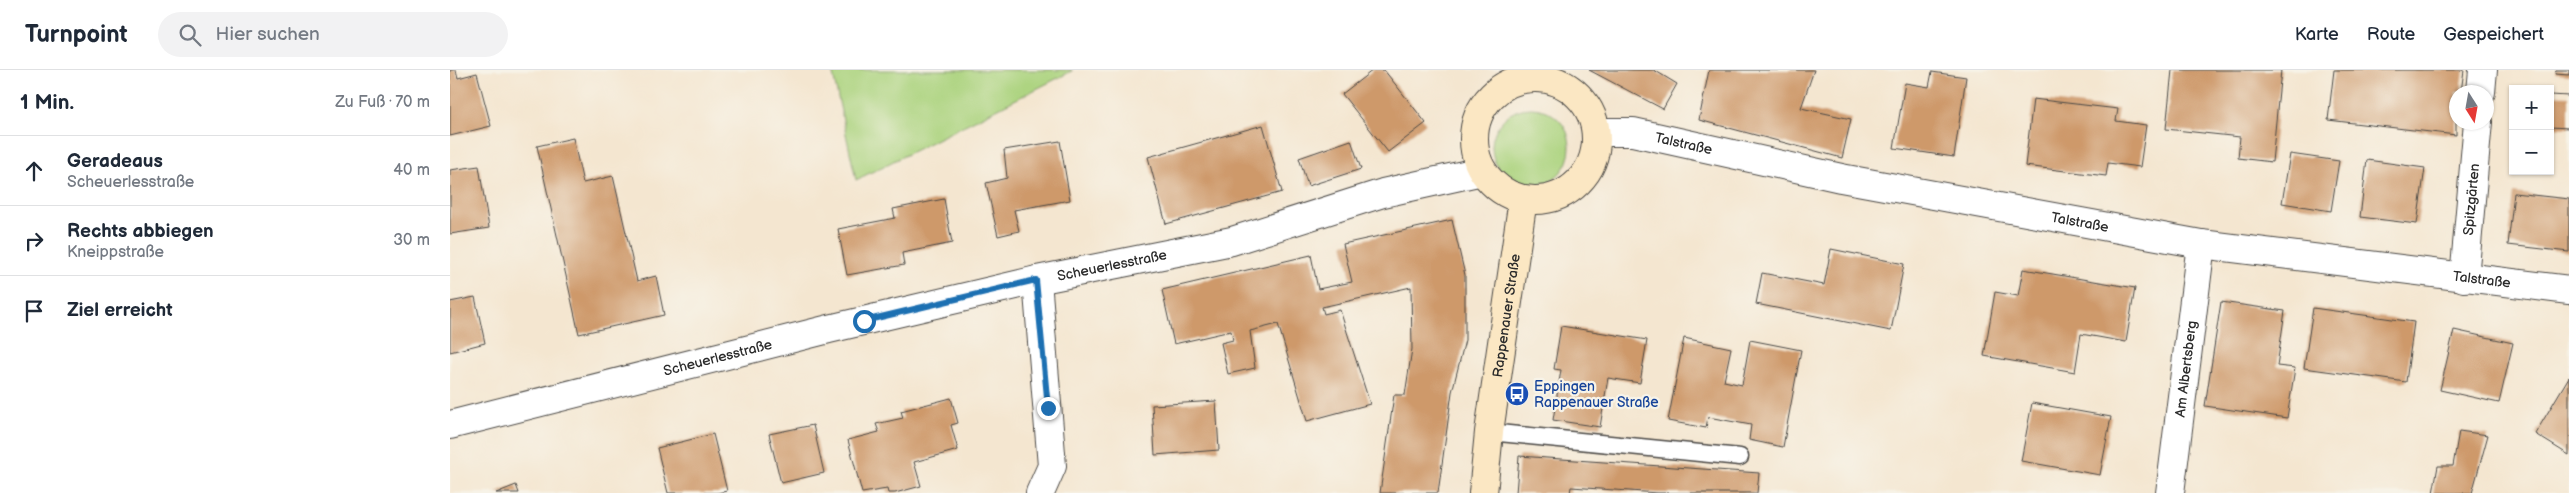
<!DOCTYPE html>
<html lang="de">
<meta charset="utf-8">
<style>
:root{--surface:#fff;--page:#f2f2f3;--text:#1f2937;--muted:#747a83;--line:#e0e1e3}
body{margin:0;font-family:"Balsamiq Sans",sans-serif;background:var(--page);color:var(--text)}
.controls{position:absolute;right:15px;top:15px;display:grid;overflow:hidden;border-radius:0px;box-shadow:0 1px 4px #0004}
.controls button{width:45px;height:45px;display:grid;place-items:center;padding:0;border:0;border-bottom:1px solid var(--line);background:var(--surface);color:var(--text);font:25px sans-serif}
.compass{position:absolute;left:1999px;top:15px;width:45px;height:45px;border-radius:50%;background:var(--surface);box-shadow:0 1px 4px #0004;rotate:169deg}
.stop{position:absolute;width:15px;height:15px;margin:-11px;border:4px solid #1f6fb2;border-radius:50%;background:#fff}
.stop.end{background:#1f6fb2;border-color:#fff;box-shadow:0 1px 5px #0008}
.list{margin:0;padding:0;list-style:none}
h2{display:flex;justify-content:space-between;align-items:center;height:65px;margin:0;padding:0 20px;font-size:21px}
h2 small{font-size:16px;font-weight:400;color:var(--muted)}
.list li{display:grid;grid-template-columns:32px 1fr auto;gap:15px;align-items:center;box-sizing:border-box;height:70px;padding:0 20px;border-top:1px solid var(--line)}
.list b{display:block;font-size:19px;white-space:nowrap}
.list p{margin:0;font-size:16px;white-space:nowrap;color:var(--muted)}
.list em{font-size:16px;font-style:normal;color:var(--muted)}
.icon{flex:none;width:28px;height:28px;fill:none;stroke:currentColor;stroke-width:2;stroke-linecap:round;stroke-linejoin:round}
.map{position:relative;flex:none;width:2119px;height:423px;overflow:hidden}
header{display:flex;align-items:center;gap:30px;box-sizing:border-box;height:70px;padding:0 25px;background:var(--surface);border-bottom:1px solid var(--line)}
header strong{font-size:24px}
nav{display:flex;gap:28px;margin-inline-start:auto;font-size:18px}
.search{width:350px;height:45px;background:var(--page);display:flex;align-items:center;gap:12px;box-sizing:border-box;padding:0 18px;border-radius:28px;color:var(--muted);font-size:19px}
main{display:flex}
aside{flex:1;background:var(--surface)}
.map>svg:first-child{display:block}
.green{fill:#abd37e;stroke:#6b7f54}
.building{fill:#ce996b}
.lines{fill:none;stroke-linecap:round;stroke-linejoin:round}
.lane-casing{stroke:#494744;stroke-width:19}
.street-casing{stroke:#494744;stroke-width:30}
.secondary-casing{stroke:#494744;stroke-width:30}
.lane{stroke:#fff;stroke-width:16}
.street{stroke:#fff;stroke-width:28}
.secondary{stroke:#fbe7c3;stroke-width:28}
.route{stroke:#1f6fb2;stroke-width:6}
.labels{text-anchor:middle;dominant-baseline:central;stroke-width:4.5;stroke-linejoin:round;paint-order:stroke}
.street-label{font-size:14px;fill:#2b2b2b;stroke:#f7f3e8}
.transit-label{font-size:14px;fill:#164399;stroke:#f7f3e8;text-anchor:start}
</style>
<header>
<strong>Turnpoint</strong>
<div class="search"><svg class="icon" aria-label="search" viewBox="0 0 24 24"><circle cx="10" cy="10" r="6"/><path d="M15 15l6 6"/></svg>Hier suchen</div>
<nav><a>Karte</a><a>Route</a><a>Gespeichert</a></nav>
</header>
<main>
<aside>
<h2>1 Min.<small>Zu Fuß · 70 m</small></h2>
<ul class="list">
<li><svg class="icon" aria-label="ahead" viewBox="0 0 24 24"><path d="M12 20V5M6 11l6-6 6 6"/></svg><div><b>Geradeaus</b><p>Scheuerlesstraße</p></div><em>40 m</em></li>
<li><svg class="icon" aria-label="right" viewBox="0 0 24 24"><path d="M7 20v-9h11M14 6l5 5-5 5"/></svg><div><b>Rechts abbiegen</b><p>Kneippstraße</p></div><em>30 m</em></li>
<li><svg class="icon" aria-label="arrive" viewBox="0 0 24 24"><path d="M6 21V4h12l-3 4 3 4H6"/></svg><div><b>Ziel erreicht</b></div></li>
</ul>
</aside>
<div class="map">
<svg width="2119" height="423" viewBox="0 0 2119 423">
<rect width="100%" height="100%" fill="#f7f3e8"/>
<filter id="ink" filterUnits="userSpaceOnUse"><feTurbulence type="fractalNoise" baseFrequency=".02" numOctaves="2"/><feDisplacementMap in="SourceGraphic" scale="10" xChannelSelector="R" yChannelSelector="G"/><feConvolveMatrix kernelMatrix="1 2 1 2 8 2 1 2 1" color-interpolation-filters="sRGB"/></filter>
<filter id="wash" filterUnits="userSpaceOnUse"><feTurbulence type="fractalNoise" baseFrequency=".0096" numOctaves="4" result="noise"/><feDisplacementMap in="SourceGraphic" scale="20" xChannelSelector="R" yChannelSelector="G"/><feGaussianBlur stdDeviation="1.12" result="paint"/><feColorMatrix in="noise" values="0 0 0 0 0 0 0 0 0 0 0 0 0 0 0 0 0 1.4 0 .05"/><feComposite in="paint" operator="in"/></filter>
<g filter="url(#wash)">
<rect width="100%" height="100%" fill="#f4e6d0"/>
<path class="green" d="M382,0H622V1L406,110Z
M1042 77a39 39 0 1 1 78 0a39 39 0 1 1-78 0Z"/>
<g id="blocks">
<path class="building" d="M0,0H6L8,8L27,3L41,56L0,66Z
M923,0H934L976,53L938,82L892,24Z
M1139,0H1204L1227,14L1213,39Z
M1259,0H1364L1351,38L1401,49L1392,88L1249,50Z
M1722,0H1831L1822,92L1788,88L1790,67L1716,59Z
M1884,0H2014L2011,22H2006V65L1878,50Z
M2106,0H2119V5L2105,4Z
M1482,2L1516,7L1504,87L1444,78L1455,13L1479,17Z
M2100,25L2119,26V58L2100,57Z
M1583,29L1668,39L1666,51L1696,55L1690,97L1658,93L1656,106L1575,96Z
M813,55L832,122L716,154L698,87Z
M123,68L133,113L163,106L187,211L206,206L214,245L129,264L87,76Z
M901,70L911,99L858,116L849,88Z
M610,71L620,130L564,140L569,161L548,166L536,113L557,108L554,80Z
M1840,84L1889,91L1881,141L1832,133Z
M1917,90L1975,98L1967,154L1910,147Z
M29,96L39,158L0,164V100Z
M2064,123L2119,129V182L2058,175Z
M494,129L502,173L452,183L454,195L397,205L388,159L445,148L443,139Z
M1002,150L1015,205V270L1002,322L988,423H930L944,325H955L962,279L961,217L872,237L874,244L890,240L920,334L857,351L828,254L800,261L805,298L778,304L771,273L783,270L781,261L724,274L712,220L861,185L868,219L902,212L893,174Z
M1381,179L1454,194L1441,261L1306,234L1312,203L1374,215Z
M1573,199L1685,218L1676,272L1631,264L1625,302L1534,286L1545,222L1568,226Z
M25,227L35,273L0,282V232Z
M1771,232L1835,241L1827,296L1845,298L1837,348L1755,336Z
M1863,238L1964,252L1956,312L1854,298Z
M1111,256L1197,270L1190,313L1158,308L1150,357L1103,350L1111,300L1104,299Z
M2004,260L2063,273L2049,333L1990,320Z
M1234,268L1281,278L1274,311L1292,315L1300,270L1351,280L1333,377L1299,370L1301,355L1258,347L1256,358L1218,351Z
M2119,307V385L2085,364Z
M501,328L508,353L501,355L508,380L464,392L471,416L445,423H438L437,419L412,423L398,370L429,362L426,354L453,348L451,341Z
M766,331L769,380L705,385L702,335Z
M1582,333L1661,347L1650,405L1571,391Z
M363,355L374,403L331,413L319,364Z
M2009,361L2038,365L2022,423H1983L1988,396H2003Z
M263,364L277,421L267,423H218L207,378Z
M1069,386L1309,403L1307,423H1208L1121,417L1120,423H1066Z
M66,415L69,423H46Z"/>
</g>
</g>
<g filter="url(#ink)">
<use href="#blocks" fill-opacity="0" stroke="#494744" stroke-width="1"/>
<g class="lines">
<g class="lane-casing">
<path id="lane" d="M1039,362L1290,387"/>
</g>
<g class="street-casing">
<g id="street">
<path d="M2031,22L2033,0"/>
<path id="s1" d="M1147,62H1183L1391,108L1751,174L2119,220"/>
<path id="s2" d="M2014,208L2028,52"/>
<path d="M587,210L602,396L590,423"/>
<path id="s3" d="M0,355L379,259L587,210L782,171L933,123L1032,101"/>
<path id="s4" d="M1720,423L1751,174"/>
</g>
</g>
<g class="secondary-casing">
<g id="secondary">
<circle cx="1085" cy="69" r="61"/>
<path id="s5" d="M1033,423L1039,362L1073,129"/>
</g>
</g>
<use href="#lane" class="lane"/>
<use href="#street" class="street"/>
<use href="#secondary" class="secondary"/>
</g>
</g>
<g class="lines" filter="url(#ink)">
<path class="route" d="M414,251L586,210L598,338"/>
</g>
<defs>
<g id="bus-disc" transform="scale(1.25)"><circle r="9.5" fill="#1a4fb4" stroke="#f7f3e8"/><path d="M-5-6H5V4H4V6H2V4H-2V6H-4V4H-5ZM-3.5-4V0h7V-4ZM-3.5 1.2v1.5H-2V1.2ZM2 1.2v1.5H3.5V1.2Z" fill="#fff"/></g>
</defs>
<g fill-rule="evenodd">
<use href="#bus-disc" x="1067" y="324"/>
</g>
<g class="labels">
<g class="street-label">
<text stroke="none"><textPath href="#s1" startOffset="88">Talstraße</textPath></text>
<text stroke="none"><textPath href="#s2" startOffset="79">Spitzgärten</textPath></text>
<text stroke="none"><textPath href="#s1" startOffset="492">Talstraße</textPath></text>
<text stroke="none"><textPath href="#s3" startOffset="681">Scheuerlesstraße</textPath></text>
<text stroke="none"><textPath href="#s1" startOffset="898">Talstraße</textPath></text>
<text stroke="none"><textPath href="#s5" startOffset="179">Rappenauer Straße</textPath></text>
<text stroke="none"><textPath href="#s3" startOffset="276">Scheuerlesstraße</textPath></text>
<text stroke="none"><textPath href="#s4" startOffset="125">Am Albertsberg</textPath></text>
</g>
<g class="transit-label">
<text x="1084" y="316">Eppingen<tspan x="1084" dy="16">Rappenauer Straße</tspan></text>
</g>
</g>
</svg>
<div class="controls">
<button>+</button>
<button>−</button>
</div>
<svg class="compass" viewBox="-18 -18 36 36"><path d="M0-13l5 13h-10z" fill="#e53935"/><path d="M0 13l5-13h-10z" fill="#747a83"/></svg>
<div class="stop" style="left:414px;top:251px"></div>
<div class="stop end" style="left:598px;top:338px"></div>
</div>
</main>
